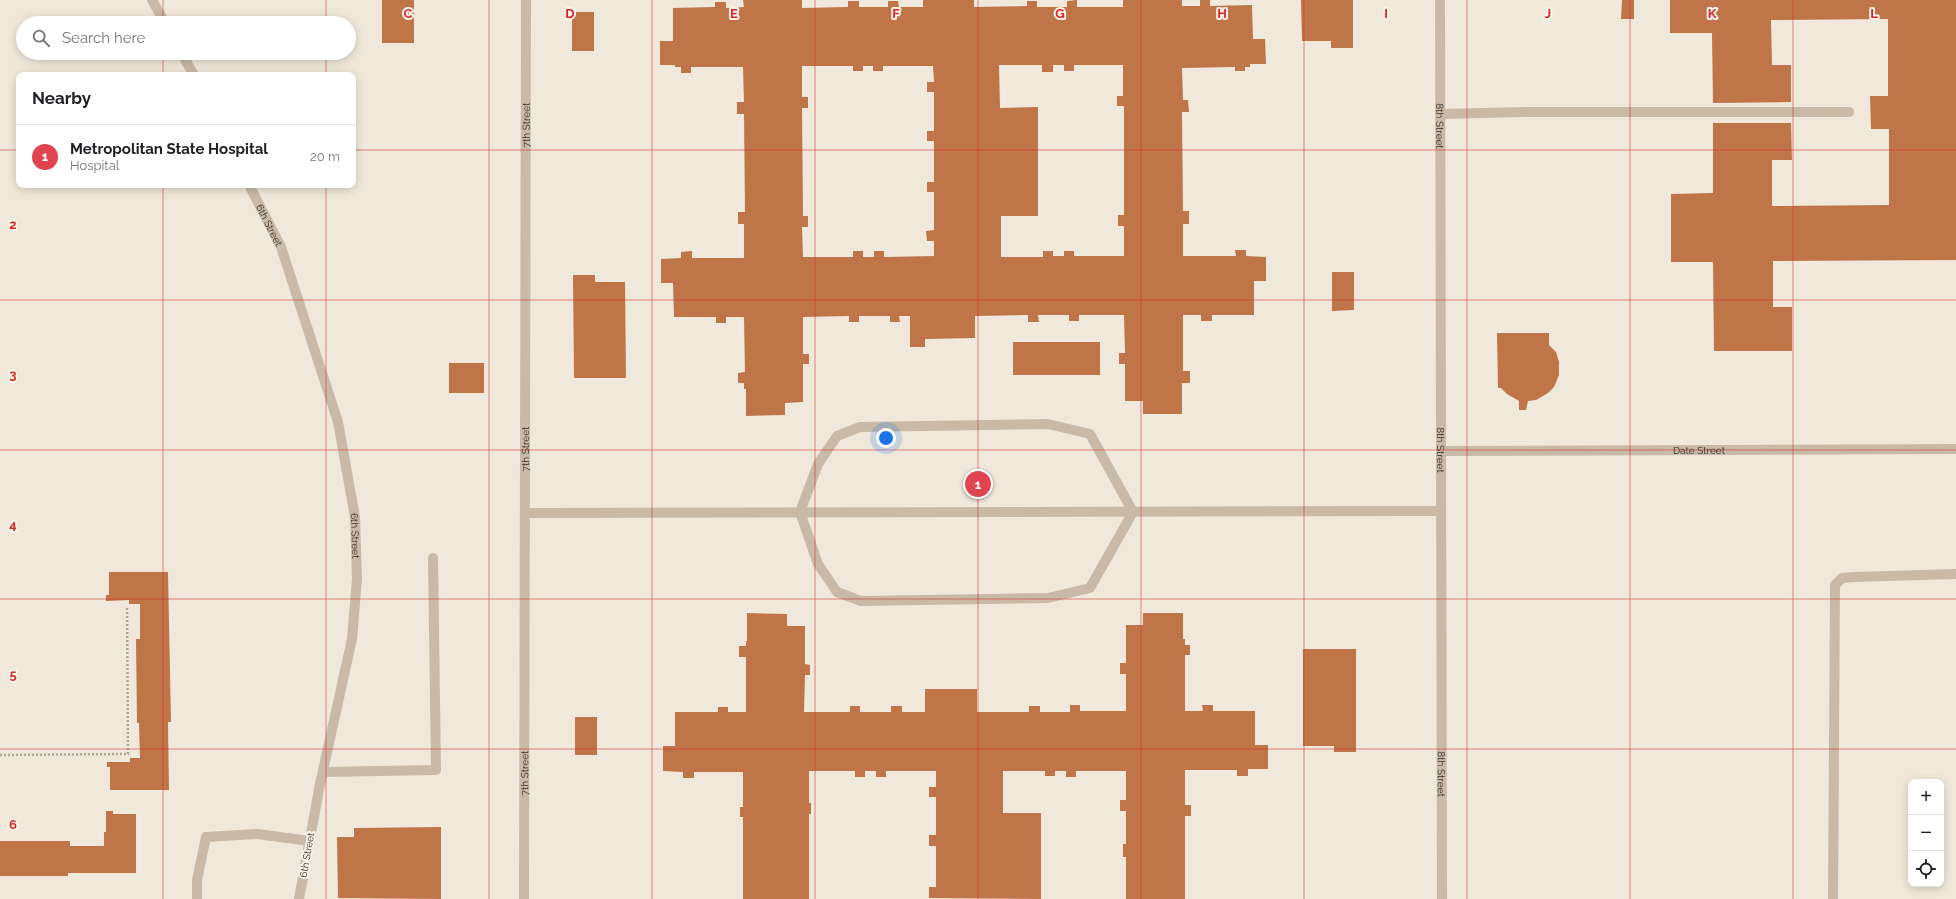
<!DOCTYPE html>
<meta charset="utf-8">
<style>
:root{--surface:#fff;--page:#f2f2f2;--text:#202124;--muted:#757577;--line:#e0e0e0;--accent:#b45309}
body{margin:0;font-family:Raleway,sans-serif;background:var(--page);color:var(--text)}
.controls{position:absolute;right:12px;bottom:12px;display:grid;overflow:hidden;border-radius:8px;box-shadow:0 2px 10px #0003}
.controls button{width:36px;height:36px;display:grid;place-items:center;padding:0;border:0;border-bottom:1px solid var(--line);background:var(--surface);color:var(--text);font:20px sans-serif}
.you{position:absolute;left:886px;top:438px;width:14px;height:14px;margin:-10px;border:3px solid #fff;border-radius:50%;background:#1a73e8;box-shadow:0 0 0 6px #1a73e833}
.badge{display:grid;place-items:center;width:26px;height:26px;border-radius:50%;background:var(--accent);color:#fff;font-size:13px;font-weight:700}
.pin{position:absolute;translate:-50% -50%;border:2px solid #fff;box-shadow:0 1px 4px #0006}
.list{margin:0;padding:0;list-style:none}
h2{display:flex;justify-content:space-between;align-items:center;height:52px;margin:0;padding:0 16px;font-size:17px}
h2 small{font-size:13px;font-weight:400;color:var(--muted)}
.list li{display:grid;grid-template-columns:26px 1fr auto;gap:12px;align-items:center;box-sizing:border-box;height:64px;padding:0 16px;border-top:1px solid var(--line)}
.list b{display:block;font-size:15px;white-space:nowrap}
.list p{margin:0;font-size:13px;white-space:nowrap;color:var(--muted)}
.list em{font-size:13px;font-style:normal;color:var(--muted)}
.icon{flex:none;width:22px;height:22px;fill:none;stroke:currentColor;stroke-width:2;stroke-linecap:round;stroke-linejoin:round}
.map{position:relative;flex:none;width:1956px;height:899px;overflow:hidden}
.search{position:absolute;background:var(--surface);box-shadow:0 2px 10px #0003;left:16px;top:16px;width:340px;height:44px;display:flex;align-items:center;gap:10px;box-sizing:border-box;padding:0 14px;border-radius:22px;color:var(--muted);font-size:15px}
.panel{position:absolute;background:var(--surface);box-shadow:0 2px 10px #0003;left:16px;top:72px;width:340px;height:116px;border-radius:8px}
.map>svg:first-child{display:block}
.building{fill:#c07549;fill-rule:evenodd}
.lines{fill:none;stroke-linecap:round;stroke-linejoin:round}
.path{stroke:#b3a492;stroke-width:2.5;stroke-dasharray:2 2;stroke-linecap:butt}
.lane{stroke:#c8baa7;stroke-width:10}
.street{stroke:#c8baa7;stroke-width:10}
.grid{fill:none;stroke:#d62828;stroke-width:1;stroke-opacity:0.55}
.labels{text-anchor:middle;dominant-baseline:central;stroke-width:4;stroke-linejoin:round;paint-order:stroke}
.street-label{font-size:10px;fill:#352d27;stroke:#f8f2e7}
.grid-label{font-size:13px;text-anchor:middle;font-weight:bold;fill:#d62828;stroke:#f8f2e7;stroke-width:4;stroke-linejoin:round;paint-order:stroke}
</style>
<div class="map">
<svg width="1956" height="899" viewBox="0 0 1956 899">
<rect width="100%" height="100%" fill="#f0e9db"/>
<path class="building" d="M382,0H414V43H382Z
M743,0H802V8L848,7V1H859V7H888V1H898L899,7H923V0H974V7L1027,6V1H1037V7H1067V1L1077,0V7H1123V0H1182V6H1200V0H1210V6L1252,5L1253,39H1265L1266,64H1250V67H1245V71H1235V67L1182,68L1183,100H1188L1189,112H1182L1183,211H1189V224H1183V256H1236L1235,250H1246V256L1266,257V281H1254V315H1212V321H1201V315H1183V371H1190V383H1182V414H1143V401H1125V364H1119V353H1125L1124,315H1079V321H1069V315H1038L1039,322H1028V315L975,316V338L925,339V347H910V316H899L900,322H890V316H859V322H849V316L803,317V354H809V364H803V402L785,403V415L746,416V389H744V383H738V373L745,372L744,317H726V323H716V317H674L673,283H661V259L681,258V252L692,251V258H744V224H738V212H745L744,114H737V102H744L743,67H691V73H681V67H675V65H660V41H673V8L715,7V2H726V8L744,7ZM999,65H1042V72H1053V65H1064V71H1074V65H1123V96H1117V106H1124V215H1118V226H1124V256H1074V251H1064V256H1053V251H1043V257H1001V216H1038V107L1000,108ZM802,66H853V71H863V66H873V71H883V66H933L934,82H927V92H934V131H927V141H934V182H927V192H934V230L926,231L927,241H934V256L884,257V251H874V257H863V251H853V257H803L802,227H808V216H803L802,108H808V97H802Z
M1301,0H1353V48H1331V41H1302Z
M1622,0H1634V19H1621Z
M1670,0H1956V260L1773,261V307H1792V351H1714L1713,262H1671V194L1713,193V123H1791L1792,160H1772V206L1889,205V129H1871L1870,96H1888V19L1771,20L1772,65H1791V102L1713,103L1712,33H1670Z
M572,12H594V51H572Z
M1332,272H1354V310L1332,311Z
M573,275H595V282H625L626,378H574Z
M1497,333H1549V345L1556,352L1559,362V375L1554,387L1548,393L1536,400L1528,401L1526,410H1519V401L1507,394L1501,388H1498Z
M1013,342H1100V375H1013Z
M449,363H484V393H449Z
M109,572H168L171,722H168L169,790H110V767H107V762H130V758H140L139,723H137L136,639H140V604H129V600L106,601V595H109Z
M747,613L787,614V626H805V664L810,665V675H805L804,712H850V706H860V712H891V706H902V712H925V689H977V712H1029V706H1040V712H1070V705H1080V711H1126V674H1120V663H1126V625H1143V613H1183V639H1185V645H1190V655H1185V711H1203L1202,705H1213V711H1255V745H1268V769H1248V776H1237V770H1185V805H1191V816H1185V899H1126V857H1123V844H1126V811H1120V800H1126V771H1076V777H1066V771H1055V776H1045V771H1003V813H1041V899L929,898V887H936V846H929V835H936V797H929V787H936V771H886V777H876V771H865V777H855V771H809V803H811V814H809V899H743V817H740V807H743V772H694V778H683V772L663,771V746H675V712H718V707H728V712H746V657H739V646H746V641H747Z
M1303,649H1356V752H1334V746H1303Z
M575,717H597V755H575Z
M106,811H113V814H136V873H68V876H0V841H70V846H104V832H106Z
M441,827V899L338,898L337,837H354V828Z"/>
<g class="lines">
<path class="path" d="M0,755L128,754L127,606"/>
<path class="lane" d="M1440,114L1525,112H1849
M1048,424L1090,434L1133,512L1090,588L1048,598L861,601L837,592L818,564L800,512L818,464L837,436L860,427Z
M323,772L436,770L433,558
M197,899V880L206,837L257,834L310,841
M1833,899L1835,585L1842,578L1854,577L1956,574"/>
<g class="street">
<path d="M152,0L165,23"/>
<path id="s1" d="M1440,0L1442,899"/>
<path d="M181,53L194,75"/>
<path id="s2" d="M249,185L281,247L338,422L355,517L357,579L352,639L320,784L299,899"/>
<path id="s3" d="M1441,451L1956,449"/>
<path d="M525,513L1441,511"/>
<path id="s4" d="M524,899L526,0"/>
</g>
</g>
<path class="grid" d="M163,0V23M326,0V23M489,0V899M652,0V899M815,0V899M978,0V899M1141,0V899M1304,0V899M1467,0V899M1630,0V899M1793,0V899M163,53V75M326,53V75M0,150H19M353,150H1956M163,185V899M326,185V899M0,300H1956M0,450H1956M0,599H1956M0,749H1956"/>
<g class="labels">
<g class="street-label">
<text stroke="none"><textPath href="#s4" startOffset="774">7th Street</textPath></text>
<text stroke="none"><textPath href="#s1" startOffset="126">8th Street</textPath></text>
<text stroke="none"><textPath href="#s2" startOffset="45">6th Street</textPath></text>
<text stroke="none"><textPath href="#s4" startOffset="450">7th Street</textPath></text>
<text stroke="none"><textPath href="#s1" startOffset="450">8th Street</textPath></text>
<text stroke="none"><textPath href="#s3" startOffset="258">Date Street</textPath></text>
<text stroke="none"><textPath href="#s2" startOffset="369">6th Street</textPath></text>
<text stroke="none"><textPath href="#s4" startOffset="126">7th Street</textPath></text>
<text stroke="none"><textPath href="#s1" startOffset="774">8th Street</textPath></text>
<text transform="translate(307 855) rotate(-80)">6th Street</text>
</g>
</g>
<g class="grid-label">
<text x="408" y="18">C</text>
<text x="570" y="18">D</text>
<text x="734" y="18">E</text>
<text x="896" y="18">F</text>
<text x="1060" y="18">G</text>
<text x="1222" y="18">H</text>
<text x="1386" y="18">I</text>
<text x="1548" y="18">J</text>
<text x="1712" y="18">K</text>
<text x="1874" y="18">L</text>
<text x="13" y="229">2</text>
<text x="13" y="379">3</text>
<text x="13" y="529">4</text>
<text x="13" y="679">5</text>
<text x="13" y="829">6</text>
</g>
</svg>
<div class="controls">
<button>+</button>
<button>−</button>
<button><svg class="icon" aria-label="locate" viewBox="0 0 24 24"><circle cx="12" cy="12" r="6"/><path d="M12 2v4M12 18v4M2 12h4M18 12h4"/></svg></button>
</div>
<div class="you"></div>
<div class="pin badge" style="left:978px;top:484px;background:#e0444e">1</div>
<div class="search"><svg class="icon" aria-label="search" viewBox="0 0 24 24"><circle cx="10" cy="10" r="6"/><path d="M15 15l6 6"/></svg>Search here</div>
<section class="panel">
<h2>Nearby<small></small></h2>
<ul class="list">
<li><span class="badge" style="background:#e0444e">1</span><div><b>Metropolitan State Hospital</b><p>Hospital</p></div><em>20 m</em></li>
</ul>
</section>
</div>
